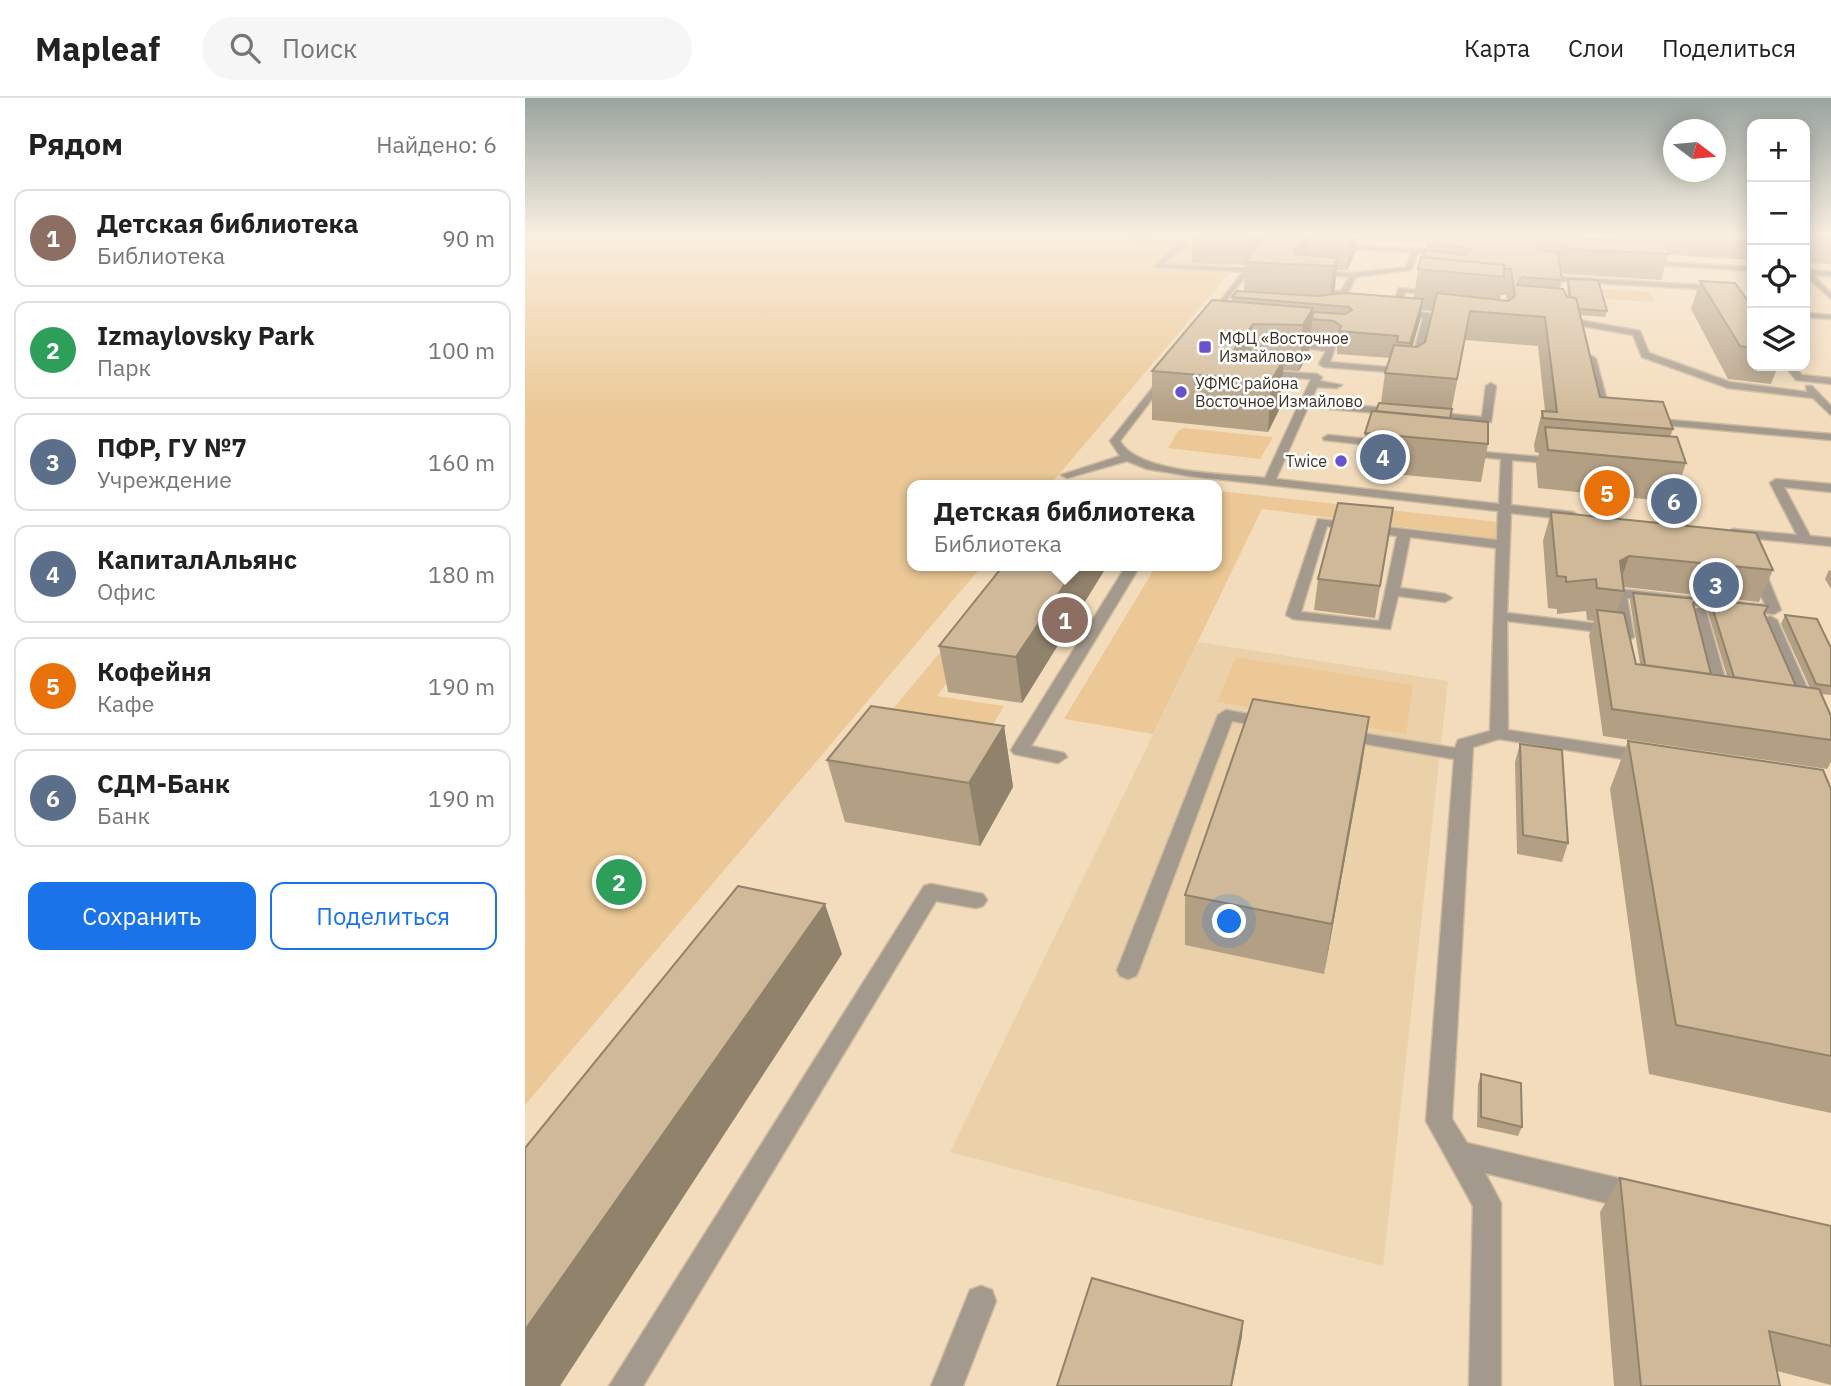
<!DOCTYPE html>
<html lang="ru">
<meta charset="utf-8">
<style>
:root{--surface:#fff;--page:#f6f6f6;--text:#222;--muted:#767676;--line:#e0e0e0;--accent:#1a73e8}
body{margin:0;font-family:"IBM Plex Sans",sans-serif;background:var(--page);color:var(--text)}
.controls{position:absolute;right:21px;top:21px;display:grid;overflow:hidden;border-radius:14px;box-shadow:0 4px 18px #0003}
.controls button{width:63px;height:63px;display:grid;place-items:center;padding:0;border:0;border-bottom:2px solid var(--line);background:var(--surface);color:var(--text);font:35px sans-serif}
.compass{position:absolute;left:1138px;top:21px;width:63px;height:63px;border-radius:50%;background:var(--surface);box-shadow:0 4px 18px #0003;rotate:106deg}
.you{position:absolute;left:705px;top:824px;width:24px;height:24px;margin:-18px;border:5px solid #fff;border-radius:50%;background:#1a73e8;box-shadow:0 0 0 10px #1a73e833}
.badge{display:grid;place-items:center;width:46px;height:46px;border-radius:50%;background:var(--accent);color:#fff;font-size:23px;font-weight:700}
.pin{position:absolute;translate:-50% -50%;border:4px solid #fff;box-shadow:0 2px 7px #0006}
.popup{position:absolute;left:382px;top:382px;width:315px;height:91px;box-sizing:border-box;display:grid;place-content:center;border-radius:14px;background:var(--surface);filter:drop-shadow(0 2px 5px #0005);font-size:23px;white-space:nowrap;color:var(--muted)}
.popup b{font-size:26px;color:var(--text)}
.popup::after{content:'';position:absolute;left:50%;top:100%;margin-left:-14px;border:14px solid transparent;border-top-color:var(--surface)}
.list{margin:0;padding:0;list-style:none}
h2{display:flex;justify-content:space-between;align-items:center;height:91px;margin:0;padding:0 28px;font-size:30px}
h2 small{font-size:23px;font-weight:400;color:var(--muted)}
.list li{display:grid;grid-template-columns:46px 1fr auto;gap:21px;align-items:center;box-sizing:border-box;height:98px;margin:0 14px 14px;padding:0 14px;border:2px solid var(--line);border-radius:14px}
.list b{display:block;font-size:26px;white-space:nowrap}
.list p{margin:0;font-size:23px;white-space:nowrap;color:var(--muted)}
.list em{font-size:23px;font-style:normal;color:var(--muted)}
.actions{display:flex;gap:14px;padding:21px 28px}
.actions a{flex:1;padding:16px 0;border:2px solid var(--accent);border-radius:14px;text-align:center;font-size:24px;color:var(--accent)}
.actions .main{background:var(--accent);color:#fff}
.icon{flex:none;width:38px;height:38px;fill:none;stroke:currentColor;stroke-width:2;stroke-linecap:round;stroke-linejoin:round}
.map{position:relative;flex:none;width:1306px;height:1288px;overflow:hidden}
header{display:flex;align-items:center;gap:42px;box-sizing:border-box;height:98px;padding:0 35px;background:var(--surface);border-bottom:2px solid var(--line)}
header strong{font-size:33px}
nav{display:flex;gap:38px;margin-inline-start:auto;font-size:24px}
.search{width:490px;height:63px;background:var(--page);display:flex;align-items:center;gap:18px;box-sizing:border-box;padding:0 24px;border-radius:38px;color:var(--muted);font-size:26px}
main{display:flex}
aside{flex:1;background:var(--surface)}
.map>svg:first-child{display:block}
.built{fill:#ebd1aa}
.green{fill:#ebc895}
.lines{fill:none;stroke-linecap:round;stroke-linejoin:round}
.minor-casing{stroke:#ceba9e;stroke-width:3}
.minor{fill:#a3998c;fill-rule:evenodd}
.wall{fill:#b29f84;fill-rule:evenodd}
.shaded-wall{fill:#91826b}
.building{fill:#cfb999;stroke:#91826b;stroke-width:2}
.poi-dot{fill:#6853cc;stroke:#fff;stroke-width:2.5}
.labels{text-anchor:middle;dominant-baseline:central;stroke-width:5;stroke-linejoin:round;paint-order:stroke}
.far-poi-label{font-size:16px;fill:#3b3225;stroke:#fff;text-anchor:start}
</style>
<header>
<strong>Mapleaf</strong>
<div class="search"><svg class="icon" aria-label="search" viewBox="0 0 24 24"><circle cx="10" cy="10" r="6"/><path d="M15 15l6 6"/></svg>Поиск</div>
<nav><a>Карта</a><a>Слои</a><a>Поделиться</a></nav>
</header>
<main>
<aside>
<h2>Рядом<small>Найдено: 6</small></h2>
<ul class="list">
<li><span class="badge" style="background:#8d6e63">1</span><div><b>Детская библиотека</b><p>Библиотека</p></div><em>90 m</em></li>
<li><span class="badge" style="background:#2e9e5b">2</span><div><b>Izmaylovsky Park</b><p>Парк</p></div><em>100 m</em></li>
<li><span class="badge" style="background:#5c6f8a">3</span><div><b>ПФР, ГУ №7</b><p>Учреждение</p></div><em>160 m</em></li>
<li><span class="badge" style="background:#5c6f8a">4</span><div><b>КапиталАльянс</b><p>Офис</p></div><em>180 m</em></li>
<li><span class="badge" style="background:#e8710a">5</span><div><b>Кофейня</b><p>Кафе</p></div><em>190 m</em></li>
<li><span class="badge" style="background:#5c6f8a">6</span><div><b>СДМ-Банк</b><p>Банк</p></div><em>190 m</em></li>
</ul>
<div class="actions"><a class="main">Сохранить</a><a>Поделиться</a></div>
</aside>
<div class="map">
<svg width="1306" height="1288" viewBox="0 0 1306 1288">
<rect width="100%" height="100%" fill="#f3dcbc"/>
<path class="built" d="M673,544L923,583L858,1168L425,1054Z"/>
<path class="green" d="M0,138H729L727,148L525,387H388V468H457L0,1007Z
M1064,190L1125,194L1129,204L1066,200Z
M659,330L748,339L735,361L643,350L653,333Z
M694,393L973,424L972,441L737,411L628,636L539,621L631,468H692Z
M487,468H510L412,598L479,608L459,641L358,623Z
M711,559L888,587L881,636L692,604Z"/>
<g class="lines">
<g class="minor-casing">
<path id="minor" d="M606,140L665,145L637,166L721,170L730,159L735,160L685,223L681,221L718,174L629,169L651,147L608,143Z
M808,147L922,152L925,154H893L886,172L831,179L822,197L784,195L787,191L816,193L824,179L789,176L787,173L828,175L881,169L886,154L810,150Z
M1117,163L1227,169V173L1115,166Z
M1280,171L1306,174V178L1288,177L1306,195V201L1280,177Z
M1019,173L1035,175L1038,179L1211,189L1227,208V215L1209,193L1035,183L1030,178L1017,176Z
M874,190L915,195L911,197L880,194L874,212L903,215L932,222L928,224L906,221L891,276L799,269L794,266L801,253L758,247L762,244L810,249L805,264L884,271L898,220L860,216V212H866Z
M1038,215L1043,220L1115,233L1124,255L1205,284L1282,294L1281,288H1287L1306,308V317L1288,300L1203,290L1117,259L1108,237L1036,224L1034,217Z
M1280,215L1306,217V221L1280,219Z
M1067,258L1071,261L1087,322L1078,320L1063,261Z
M1260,268H1269L1277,277L1306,280V286L1271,282Z
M736,272L792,276L797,279L795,283L817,287L812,290L792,289L785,304L875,311L880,314L875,317L783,309L751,381L974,406L976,361L939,357L935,356V352L1040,361L1042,363L1036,366L987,362L986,407L1048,414L1054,418L1048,422L986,415L982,515L1092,528L1087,495L1094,491L1240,507L1224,468L1231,464L1238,468L1256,512L1249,516L1102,500L1109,539L1101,544L1096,542L1093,536L982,523L983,632L1123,653L1132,659L1123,665L974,641L948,649L927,1021L942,1045L1110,1084L1120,1088L1124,1098L1120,1108L1110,1112L960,1075L976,1105V1288H944L948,1108L901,1023L929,661L817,642L808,637L817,632L930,650L933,642L965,633L971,450L885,439L875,490L920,496L927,500L920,504L873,498L865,531L768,521L761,517L793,421L972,442L973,413L665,378L622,371L602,363L542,380L536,377L595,358L585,343L641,273L646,276L595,343C613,376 705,376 740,380L773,308L733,305L728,302L733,299L776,303L786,281L733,277L731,275ZM802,428L872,438L854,523L776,514Z
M966,285L971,288L966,324L903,320L898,317L903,314L957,319L961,288Z
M1121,320L1306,336V342L1117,325V321Z
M803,337L862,343L867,346L862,349L799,342L798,340Z
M1251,381L1306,386V394L1259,389L1285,438L1306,440V448L1203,438L1202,435L1208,431L1272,437L1245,385Z
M601,468H615L506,648L539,655L542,659L533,665L489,656L486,652Z
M1174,509L1181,513L1205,598L1203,601L1197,603L1189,598L1167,513Z
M1245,518L1252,522L1291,610L1289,614L1283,615L1275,610L1238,522Z
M701,612L745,620L754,625L745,630L707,623L614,872L611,878L603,881L595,878L592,872L693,617Z
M406,786L458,796L462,802L458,808L451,810L411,803L118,1288H84L399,788Z
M456,1188L467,1192L471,1203L438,1288H406L445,1192Z"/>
</g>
<use href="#minor" class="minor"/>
</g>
<path class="wall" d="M667,138H1227V162L1143,157L1136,182L1039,176L1036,173L1037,182L1035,191L1042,199H1043L1042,186L1043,181L1082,213L1080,219L1055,217L1075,299L1148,331L1145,339L1161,365L1148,404L1013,390L1011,366L1014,355L1010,354L1009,347L1017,313H1020L1013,248L940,242L925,320L963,346L956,384L835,373L840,335L856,305L860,275L865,260L812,256V249L807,245L785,244L784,254L774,273L758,272L755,310L743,334L627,322V273L706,204L707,199L719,193L720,167L667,165ZM832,142L902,144L901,153L893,171L889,200L809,196L811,172H822L831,153ZM976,197H981L982,202H975ZM896,212L908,213L900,244L892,249L887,248L895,222Z
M1280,138H1306V166L1280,165Z
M1175,183L1227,209V268H1253L1246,286L1203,281L1166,211Z
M868,410L850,520L789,512L793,481Z
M1026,414L1248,472L1234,504L1099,489V493L1092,514L1111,566H1115L1105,503L1108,495L1169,509L1186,576L1202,578L1182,511L1185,502L1243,508L1240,515L1271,588L1285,590L1256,526L1260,517L1306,550V597L1296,596L1306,618V664L1302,671L1078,638L1064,537L1069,523L1062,522L1061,513L1032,516V511L1023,510L1018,443Z
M478,468H582L497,605L423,594L414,548Z
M1304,472L1306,473V491L1300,481Z
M479,628L488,689L455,748L320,724L302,662Z
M1103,643L1306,691V1015L1124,976L1085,691Z
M995,646L1043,745L1037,764L992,756L990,664Z
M837,667L799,876L660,847V797Z
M956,976L997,1029L993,1038L952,1029L953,986Z
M1095,1080L1306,1128V1287L1252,1273L1255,1288H1089L1075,1114Z"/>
<path class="shaded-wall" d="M727,138H736L735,151L722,164L723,143Z
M782,138H785L782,167L768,166V152Z
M825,138H832L831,153L822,172Z
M813,160L809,199L804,208L808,168Z
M898,201L895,222L882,268L885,245Z
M788,210L784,254L774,273L778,227Z
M728,226L726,272L709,252Z
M759,261L755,310L743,334L746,283Z
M1104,458L1094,488L1095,463Z
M552,468H582L497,605L491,559Z
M844,619L837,667L799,876L807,826Z
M479,628L488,689L455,748L444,685Z
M300,806L317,856L35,1288H0V1232Z
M718,1223L717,1239L707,1288H706Z"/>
<path class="building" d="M667,138H727L723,143L667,141Z
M739,138H782L768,152L770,156L813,160L808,168L720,164Z
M904,138H976L1011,140L1014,152L1033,155L1037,182L997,179L992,187L1038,191L1042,199L1051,200L1075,299L1138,304L1148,331L1018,320L1017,313L1032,314L1020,219L945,213L932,281L860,275L869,247L892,249L900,244L912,195L983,203L990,198L986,171H979V167L898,159L900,152L939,157L946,153L944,150L902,144Z
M1280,138H1306V141L1280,140Z
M1023,139L1144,145L1143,156L1045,151L1041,147L1024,144Z
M896,159L979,167V179L893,171Z
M1043,181L1073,182L1082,213L1054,211L1051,200L1045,199Z
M1175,183L1210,185L1227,209V250L1215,248Z
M712,193L792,198L820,195L898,201L885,245L872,244L873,238L814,233L816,228L809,223L787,221L788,214L820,216L827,212L824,209L707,199Z
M687,202L788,210L778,227L728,226L709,252L714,257L759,261L746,283L627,273Z
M854,305L927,311L925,320L851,313Z
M847,313L963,324V346L840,335Z
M1020,329L1152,339L1161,365L1023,352Z
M813,405L868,410L855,488L793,481Z
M1026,414L1231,435L1248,472L1104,458L1095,463L1099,493L1072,490L1071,481L1041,484V479L1032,478Z
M478,468H552L491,559L414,548Z
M1108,495L1172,501L1168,505L1186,576L1120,567Z
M1185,502L1243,508L1239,515L1271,588L1209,579Z
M1072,512L1099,515L1111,566L1294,591L1306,618V642L1087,611Z
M1260,517L1292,521L1306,550V588L1291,586Z
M728,601L844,619L807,826L660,797Z
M346,608L479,628L444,685L302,662Z
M1103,643L1298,672L1306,691V958L1151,927Z
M995,646L1037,652L1043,745L998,737Z
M213,788L300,806L0,1232V1050Z
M956,976L996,985L997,1029L956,1019Z
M1095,1080L1306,1128V1248L1244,1233L1255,1288H1116Z
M567,1180L718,1223L706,1288H532Z"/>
<linearGradient id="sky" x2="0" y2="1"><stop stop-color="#99a49e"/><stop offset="0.43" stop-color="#faefe1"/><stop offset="1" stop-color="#faefe1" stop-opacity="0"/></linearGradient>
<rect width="1306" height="318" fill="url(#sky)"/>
<g class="poi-dot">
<rect x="673" y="242" width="14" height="14" rx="3.5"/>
<circle cx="656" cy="294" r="7"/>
<circle cx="816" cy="363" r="7"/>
</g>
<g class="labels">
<g class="far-poi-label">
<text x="694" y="240">МФЦ «Восточное<tspan x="694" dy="18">Измайлово»</tspan></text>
<text x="670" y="285">УФМС района<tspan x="670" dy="18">Восточное Измайлово</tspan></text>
<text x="802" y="363" text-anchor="end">Twice</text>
</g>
</g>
</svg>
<div class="controls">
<button>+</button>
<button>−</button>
<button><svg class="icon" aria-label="locate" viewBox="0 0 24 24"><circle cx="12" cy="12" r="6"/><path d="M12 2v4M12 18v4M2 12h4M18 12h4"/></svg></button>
<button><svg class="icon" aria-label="layers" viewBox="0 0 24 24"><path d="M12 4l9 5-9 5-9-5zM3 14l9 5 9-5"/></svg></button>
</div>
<svg class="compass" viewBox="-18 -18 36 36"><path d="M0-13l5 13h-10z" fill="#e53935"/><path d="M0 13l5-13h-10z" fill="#767676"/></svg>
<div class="you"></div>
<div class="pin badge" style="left:540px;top:522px;background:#8d6e63">1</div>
<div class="popup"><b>Детская библиотека</b>Библиотека</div>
<div class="pin badge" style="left:94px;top:784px;background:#2e9e5b">2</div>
<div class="pin badge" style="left:1191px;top:487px;background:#5c6f8a">3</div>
<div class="pin badge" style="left:858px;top:359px;background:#5c6f8a">4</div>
<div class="pin badge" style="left:1082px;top:395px;background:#e8710a">5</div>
<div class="pin badge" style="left:1149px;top:403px;background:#5c6f8a">6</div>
</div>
</main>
